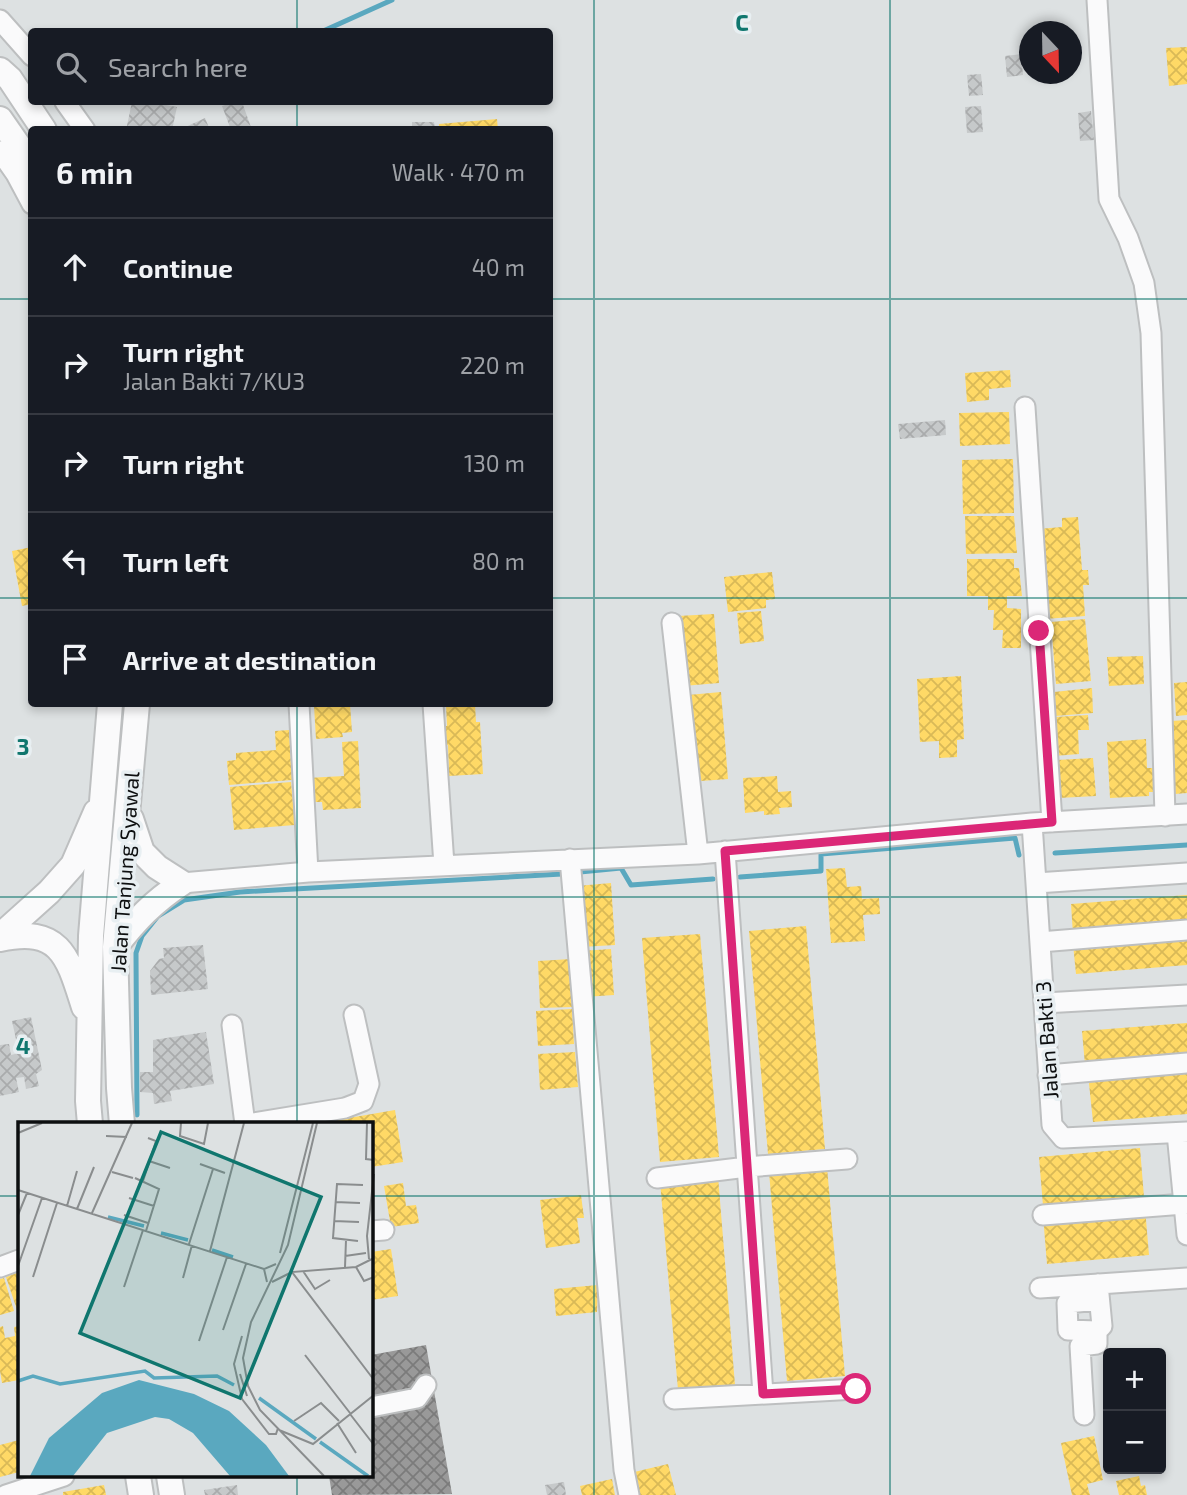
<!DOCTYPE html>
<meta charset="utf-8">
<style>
:root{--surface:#171b24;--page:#242831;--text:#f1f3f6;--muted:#9ea1a6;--line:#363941}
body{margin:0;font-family:"Exo 2",sans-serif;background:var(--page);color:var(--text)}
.controls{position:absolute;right:21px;bottom:21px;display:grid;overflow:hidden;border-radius:7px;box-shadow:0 4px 10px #0003}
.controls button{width:63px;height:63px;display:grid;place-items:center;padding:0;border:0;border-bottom:2px solid var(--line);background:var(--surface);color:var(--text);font:35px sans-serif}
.compass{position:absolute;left:1019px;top:21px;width:63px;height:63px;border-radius:50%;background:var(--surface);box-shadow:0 4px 10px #0003;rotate:158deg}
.stop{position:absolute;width:21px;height:21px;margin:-16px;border:5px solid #db2777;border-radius:50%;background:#fff}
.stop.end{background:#db2777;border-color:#fff;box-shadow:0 2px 7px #0008}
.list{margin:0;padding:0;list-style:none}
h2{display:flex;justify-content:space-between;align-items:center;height:91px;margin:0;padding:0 28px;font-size:30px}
h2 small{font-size:23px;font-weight:400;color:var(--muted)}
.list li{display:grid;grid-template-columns:46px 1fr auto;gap:21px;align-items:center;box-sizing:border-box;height:98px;padding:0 28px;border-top:2px solid var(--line)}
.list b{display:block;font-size:26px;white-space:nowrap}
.list p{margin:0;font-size:23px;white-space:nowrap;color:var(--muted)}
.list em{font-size:23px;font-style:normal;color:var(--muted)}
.icon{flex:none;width:38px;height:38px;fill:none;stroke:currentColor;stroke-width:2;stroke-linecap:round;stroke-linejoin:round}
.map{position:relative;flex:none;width:1187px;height:1495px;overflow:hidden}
.search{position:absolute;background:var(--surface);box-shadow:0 4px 10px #0003;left:28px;top:28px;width:525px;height:77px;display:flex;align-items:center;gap:18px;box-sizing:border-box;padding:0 24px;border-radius:7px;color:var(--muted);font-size:26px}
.panel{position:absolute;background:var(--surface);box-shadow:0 4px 10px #0003;left:28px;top:126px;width:525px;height:581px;border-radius:7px}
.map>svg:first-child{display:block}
.homes{fill:url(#homes-cross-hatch)}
.industry{fill:url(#industry-cross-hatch)}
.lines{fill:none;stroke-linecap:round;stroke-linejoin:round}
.stream{stroke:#5aa8bf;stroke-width:5}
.building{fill:url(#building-cross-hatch)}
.minor-casing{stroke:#bdbfc0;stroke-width:23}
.major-casing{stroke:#bdbfc0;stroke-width:28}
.minor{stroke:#fafafb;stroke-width:19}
.major{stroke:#fafafb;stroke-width:24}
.route{stroke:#db2777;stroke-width:9}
.grid{fill:none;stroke:#0f766e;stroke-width:2;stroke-opacity:0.55}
.labels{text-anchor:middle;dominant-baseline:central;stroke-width:7;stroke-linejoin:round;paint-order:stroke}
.street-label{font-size:21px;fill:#0d0f10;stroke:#e8eff2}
.inset-river{fill:none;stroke:#5aa8bf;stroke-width:3.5}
.inset-road{fill:none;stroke:#8a8d8e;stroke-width:2}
.view{fill:#0f766e;fill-opacity:0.15;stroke:#0f766e;stroke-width:3.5}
.inset-edge{fill:none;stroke:#0d0f10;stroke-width:3.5}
.grid-label{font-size:23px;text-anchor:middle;font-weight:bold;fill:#0f766e;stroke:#e8eff2;stroke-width:7;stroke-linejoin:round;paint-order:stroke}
</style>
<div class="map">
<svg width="1187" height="1495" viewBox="0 0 1187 1495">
<defs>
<pattern id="homes-cross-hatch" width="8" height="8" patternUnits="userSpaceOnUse" patternTransform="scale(1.75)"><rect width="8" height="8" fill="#ffd966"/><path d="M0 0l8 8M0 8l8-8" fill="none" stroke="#d9b957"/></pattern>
<pattern id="industry-cross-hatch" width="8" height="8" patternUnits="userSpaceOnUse" patternTransform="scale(1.75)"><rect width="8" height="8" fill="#999"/><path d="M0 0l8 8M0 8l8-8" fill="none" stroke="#7b7b7b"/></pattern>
<pattern id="building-cross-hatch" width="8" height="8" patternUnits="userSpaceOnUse" patternTransform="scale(1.75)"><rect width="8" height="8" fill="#c6c9ca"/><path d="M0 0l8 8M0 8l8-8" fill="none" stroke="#a9abac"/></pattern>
</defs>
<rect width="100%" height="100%" fill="#dde1e2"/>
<path class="homes" d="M1187,47V84L1169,86L1166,48Z
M497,119L498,130H439V124Z
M1010,370L1011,387L989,389V400L967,402L965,373Z
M1009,412L1010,444L960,446L959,413Z
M1013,459L1014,513L963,514L962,460Z
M965,516H1014L1017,553L966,554Z
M1078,517L1082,570H1088L1089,585H1083L1085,616L1045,619L1038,529L1062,527V518Z
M32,547V604L22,606L12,551Z
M967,559H1014V568H1019L1022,596H1007V608L1021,609V648H1002L1003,630H993L994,610H988V596H967Z
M772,572L775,599L766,600V608L728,612L724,577Z
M761,611L764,641L740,644L737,613Z
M714,614L719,683L683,686L678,616Z
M1085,619L1091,681L1056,684L1051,622Z
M1143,656L1144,684L1109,686L1107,657Z
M961,676L964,739L957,740V757L939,758V741L920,742L917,679Z
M1187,682V715L1176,716L1174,683Z
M1092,688L1093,713L1055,716L1054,692Z
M721,692L728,779L687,782L688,695Z
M350,704L352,732L342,733L343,737L316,739L314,706Z
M446,704H475L476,722H480L483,774L449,776L448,745H444L443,726H447Z
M1046,714H1055V717L1088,715L1089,730H1078L1079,754L1054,756Z
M1187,720V793L1175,794L1171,721Z
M289,730L292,780L229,785L227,761L236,760V753L276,750L275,731Z
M1146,739L1147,768H1154L1155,792H1149V796L1110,798L1107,742Z
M358,741L361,808L323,810L322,802H308L307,778L344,776L342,742Z
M1093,758L1096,796L1059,798L1057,760Z
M777,776L778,792L791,791L792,807L779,808L780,814L764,815V811L745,813L743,778Z
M291,782L295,825L234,830L230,787Z
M845,868L847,887L861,886L862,899L879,898L880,914L863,915L865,941L831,943L826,869Z
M611,883L615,945L581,947L577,886Z
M1187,895V926L1073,935L1071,904Z
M806,926L825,1149L768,1154L749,931Z
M700,934L719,1157L660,1162L642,938Z
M1187,935V965L1076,974L1073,944Z
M611,949L614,995L584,997L581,951Z
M571,959L572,1007L540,1008L538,961Z
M572,1009L574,1044L538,1046L536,1011Z
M1187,1023V1057L1085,1065L1082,1031Z
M575,1052L578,1087L540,1090L538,1054Z
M1187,1066V1114L1093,1122L1088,1074Z
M395,1110L403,1162L371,1167V1124H314Z
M1140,1148L1144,1197L1043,1206L1039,1157Z
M827,1167L845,1376L787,1381L769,1172Z
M718,1176L735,1385L678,1390L660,1181Z
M403,1183L406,1206L416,1205L419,1223L391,1227L384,1186Z
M581,1195L584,1218H577L580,1243L546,1248L540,1200Z
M1145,1208L1149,1255L1047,1264L1043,1216Z
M391,1249L398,1296L371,1300V1252Z
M19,1272V1316L6,1277Z
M4,1278L14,1311L0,1315V1279Z
M598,1285L597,1312L556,1316L554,1289Z
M3,1326L5,1338L15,1336L14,1327L19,1326V1380L2,1383L0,1371V1327Z
M1094,1436L1103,1480L1087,1484L1090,1495H1072L1061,1443Z
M19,1440V1472L0,1477V1445Z
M668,1464L676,1495H636L630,1473Z
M1139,1476L1141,1486L1145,1485L1147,1495H1119L1116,1481Z
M612,1479L615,1495H582L580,1486Z
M104,1485L106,1495H63V1492Z"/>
<path class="industry" d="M426,1345L452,1494L332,1495L329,1476H371V1355Z"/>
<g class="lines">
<path class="stream" d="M321,32L392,0
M1055,853L1187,845
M580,872L621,868L631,885L713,879
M740,877L821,871V854L1015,838L1019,855
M137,1115L136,953L142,936L158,916L184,900L240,892L562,874"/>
</g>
<path class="building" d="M1021,54L1023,75L1007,77L1005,56Z
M981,74L983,95L969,96L967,75Z
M132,102H150L177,107L172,130H126Z
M234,102H242L252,130H231L222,106Z
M981,106L983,132L967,133L965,107Z
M1091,111L1094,140L1080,141L1078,113Z
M205,118L210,130H179Z
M412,122H434L435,130H412Z
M945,420L946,435L900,439L898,424Z
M203,945L208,989L151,995L150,971L159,959L164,958L163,948Z
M31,1017L42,1070L36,1074L39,1086L26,1089L24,1077L16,1078L19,1092L0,1096V1045L9,1044L11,1055L19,1053L12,1021Z
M206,1032L214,1084L170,1091L172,1101L154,1104L153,1093L140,1092V1072H153V1040Z
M564,1482L566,1495H547L545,1485Z
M237,1485L238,1495H205L204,1490Z"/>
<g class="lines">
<g class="minor-casing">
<path id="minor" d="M1097,0L1109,199L1128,238L1144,283L1151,333L1165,816
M0,20L32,56
M65,102L85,130
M0,151L16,174L32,204
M1025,407L1052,822
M672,623L698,854
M299,704L308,872
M433,704L444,865
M1032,823L1052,1125L1063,1138L1187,1132
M725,851L763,1394
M570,859L624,1470L629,1495
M182,883L308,872L698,854L1032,823L1187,814
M1036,883L1187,873
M1040,942L1187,930
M1044,1003L1187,995
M232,1025L245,1124
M1048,1075L1187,1063
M247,1124L345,1108L363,1101L369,1084L354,1015
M1177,1133L1187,1235
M657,1178L747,1167L847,1159
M1043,1215L1184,1204
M371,1231L384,1230
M0,1267L19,1260
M1098,1284L1102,1326L1097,1331L1068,1330L1067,1303L1099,1300
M1040,1288L1187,1278
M674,1399L856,1389
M371,1407L417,1398L426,1385
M1084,1415L1080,1346L1097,1344V1331
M6,1495L64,1476"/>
</g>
<g class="major-casing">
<path id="major" d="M0,70L10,79L44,130
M0,119L32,165
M0,936L49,892L73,865L96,812
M0,939C61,926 68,957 84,1007
M115,947C136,920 153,902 182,883L157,867L142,852L131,819
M90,1124L88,1101L91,936L110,704
M122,1124L119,1088L115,947L137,704
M138,1476L141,1495
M169,1476L172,1495"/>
</g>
<use href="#minor" class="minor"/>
<use href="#major" class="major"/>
</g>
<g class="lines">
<path class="route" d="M856,1389L763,1394L725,851L1052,822L1039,631"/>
</g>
<path class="grid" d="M297,0V32M594,0V1495M890,0V1495M297,102V130M0,299H32M550,299H1187M0,598H32M550,598H1187M297,704V1124M0,897H1187M0,1196H19M371,1196H1187M297,1476V1495"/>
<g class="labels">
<g class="street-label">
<text transform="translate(124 872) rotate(-86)">Jalan Tanjung Syawal</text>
<text transform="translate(1046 1040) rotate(-94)">Jalan Bakti 3</text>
</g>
</g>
<g transform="translate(18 1122)">
<rect width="355" height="355" fill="#dde1e2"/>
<path d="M121,258L176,272L211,289L248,323L271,354H212L175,311L151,297L137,295L89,311L55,354H12L31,316L84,271Z" fill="#5aa8bf"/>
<path class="inset-river" d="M90,95L126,104M143,111L170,118M194,128L215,135M0,259L15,254L42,262L127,249L136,256L199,254L216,263M241,276L298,317M302,320L350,354"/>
<path class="inset-road" d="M163,1L162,14L186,22L190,1M299,1L270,123L233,200L225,236L230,264L242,288L306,354M349,1L348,37L356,38M0,11L24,1M88,14L109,15M131,39L152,46M182,42L207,51M94,50L115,56M117,56L141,67L128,109M125,59L138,19L130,16M0,68L246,147M111,76L136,84M317,80L342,81M49,84L59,49M59,87L76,45M74,91L114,1M0,93L9,71M106,93L130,101M316,99L341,100M340,119L315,116L319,62L345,63M171,122L195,47M192,129L226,1M262,131L295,1M327,134L348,131M356,136L338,145L274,150L356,258M351,137L349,114L356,52M0,144L24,76M327,145L328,118M338,145L346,159L356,155M285,149L297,167L312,158M15,155L39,81M165,156L174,123M249,160L246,147L258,142M254,160L274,150M106,165L125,108M205,208L228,142M224,214L216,242L224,277L251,312H258L260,306M181,219L209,135M287,233L332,291M222,252L229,274M332,292L356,323M276,299L303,281L321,299M319,301L338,331M261,308L295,322L356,273"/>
<path class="view" d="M143,10L303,75L222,276L62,211Z"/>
<rect width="355" height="355" class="inset-edge"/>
</g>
<g class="grid-label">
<text x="742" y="31">C</text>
<text x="23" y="755">3</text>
<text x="23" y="1054">4</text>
</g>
</svg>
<div class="controls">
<button>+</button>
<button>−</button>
</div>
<svg class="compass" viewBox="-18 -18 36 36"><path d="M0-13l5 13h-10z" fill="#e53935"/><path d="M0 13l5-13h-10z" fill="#9ea1a6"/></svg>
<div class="stop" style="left:856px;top:1389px"></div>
<div class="stop end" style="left:1039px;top:631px"></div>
<div class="search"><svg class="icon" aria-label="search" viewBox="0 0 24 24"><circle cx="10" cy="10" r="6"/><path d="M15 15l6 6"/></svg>Search here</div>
<section class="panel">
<h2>6 min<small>Walk · 470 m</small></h2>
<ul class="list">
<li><svg class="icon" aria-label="ahead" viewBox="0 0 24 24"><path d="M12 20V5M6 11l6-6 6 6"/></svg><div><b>Continue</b></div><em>40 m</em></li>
<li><svg class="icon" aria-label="right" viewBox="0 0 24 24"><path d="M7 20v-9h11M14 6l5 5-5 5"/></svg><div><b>Turn right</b><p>Jalan Bakti 7/KU3</p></div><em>220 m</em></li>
<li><svg class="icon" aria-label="right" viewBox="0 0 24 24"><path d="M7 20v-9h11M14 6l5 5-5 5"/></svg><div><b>Turn right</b></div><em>130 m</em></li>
<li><svg class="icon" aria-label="left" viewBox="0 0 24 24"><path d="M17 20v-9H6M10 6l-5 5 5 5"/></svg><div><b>Turn left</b></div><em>80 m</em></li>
<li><svg class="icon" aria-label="arrive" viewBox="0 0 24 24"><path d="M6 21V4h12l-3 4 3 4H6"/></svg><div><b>Arrive at destination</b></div></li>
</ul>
</section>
</div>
